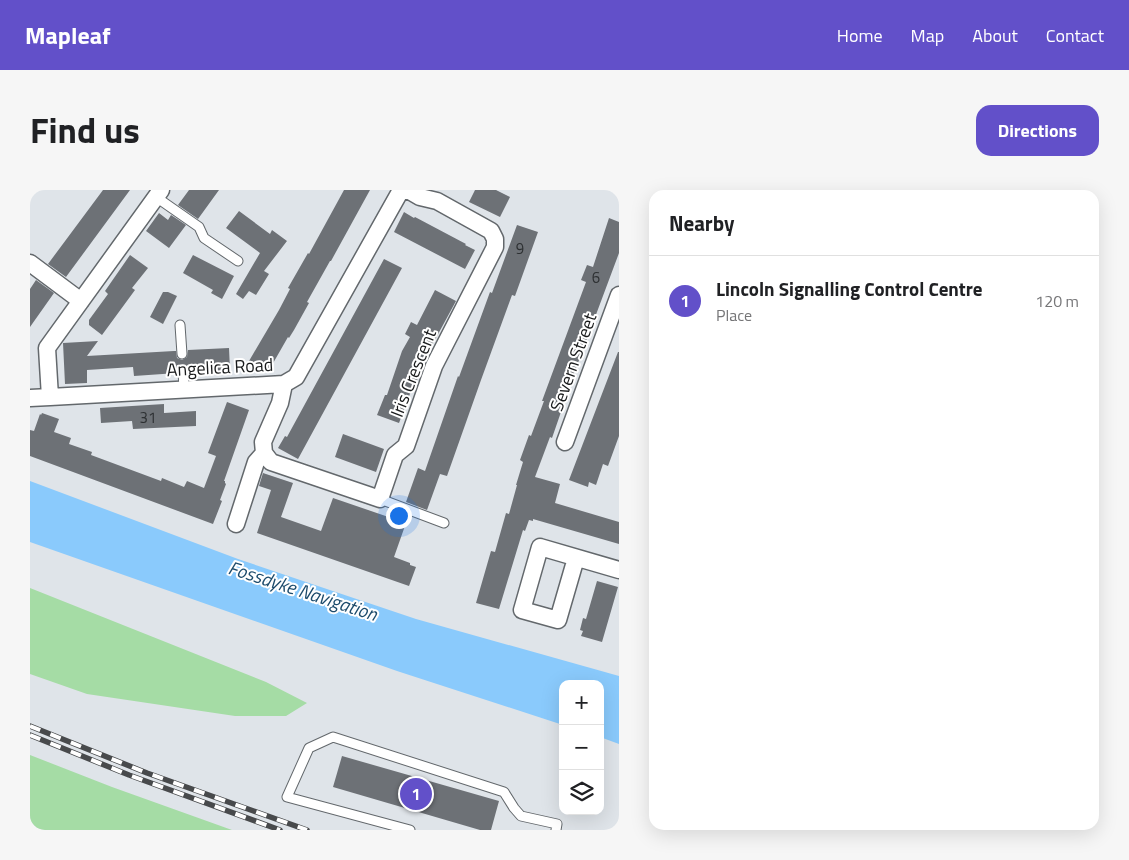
<!DOCTYPE html>
<meta charset="utf-8">
<style>
:root{--surface:#fff;--page:#f6f6f6;--text:#202124;--muted:#757577;--line:#e0e0e0;--accent:#6250c9}
body{margin:0;font-family:"Titillium Web",sans-serif;background:var(--page);color:var(--text)}
.controls{position:absolute;right:15px;bottom:15px;display:grid;overflow:hidden;border-radius:10px;box-shadow:0 5px 20px #0002}
.controls button{width:45px;height:45px;display:grid;place-items:center;padding:0;border:0;border-bottom:1px solid var(--line);background:var(--surface);color:var(--text);font:25px sans-serif}
.you{position:absolute;left:368px;top:325px;width:18px;height:18px;margin:-12px;border:4px solid #fff;border-radius:50%;background:#1a73e8;box-shadow:0 0 0 8px #1a73e833}
.badge{display:grid;place-items:center;width:32px;height:32px;border-radius:50%;background:var(--accent);color:#fff;font-size:16px;font-weight:700}
.pin{position:absolute;translate:-50% -50%;border:2px solid #fff;box-shadow:0 1px 5px #0006}
.list{margin:0;padding:0;list-style:none}
h2{display:flex;justify-content:space-between;align-items:center;height:65px;margin:0;padding:0 20px;font-size:21px}
h2 small{font-size:16px;font-weight:400;color:var(--muted)}
.list li{display:grid;grid-template-columns:32px 1fr auto;gap:15px;align-items:center;box-sizing:border-box;height:90px;padding:0 20px;border-top:1px solid var(--line)}
.list b{display:block;font-size:19px;white-space:nowrap}
.list p{margin:0;font-size:16px;white-space:nowrap;color:var(--muted)}
.list em{font-size:16px;font-style:normal;color:var(--muted)}
.icon{flex:none;width:28px;height:28px;fill:none;stroke:currentColor;stroke-width:2;stroke-linecap:round;stroke-linejoin:round}
.map{position:relative;flex:none;width:589px;height:640px;overflow:hidden;border-radius:15px}
header{display:flex;align-items:center;gap:30px;box-sizing:border-box;height:70px;padding:0 25px;background:var(--accent);color:#fff}
header strong{font-size:24px}
nav{display:flex;gap:28px;margin-inline-start:auto;font-size:18px}
.intro{display:flex;align-items:center;justify-content:space-between;box-sizing:border-box;height:120px;padding:0 30px}
h1{margin:0;font-size:35px}
.button{padding:12px 22px;border-radius:15px;background:var(--accent);color:#fff;font-size:18px;font-weight:700}
main{display:flex;gap:30px;padding:0 30px}
aside{flex:1;background:var(--surface);border-radius:15px;box-shadow:0 5px 20px #0002}
.map>svg:first-child{display:block}
.green{fill:#a5dca5}
.water{fill:#8acafc}
.building{fill:#6d7176}
.lines{fill:none;stroke-linecap:round;stroke-linejoin:round}
.service-casing{stroke:#63686c;stroke-width:11}
.minor-casing{stroke:#63686c;stroke-width:19}
.service{stroke:#fff;stroke-width:9}
.minor{stroke:#fff;stroke-width:16}
.rail-casing{stroke:#484a4c;stroke-width:5.5}
.rail{stroke:#fff;stroke-width:4;stroke-dasharray:11;stroke-linecap:butt}
.labels{text-anchor:middle;dominant-baseline:central;stroke-width:4;stroke-linejoin:round;paint-order:stroke}
.number-label{font-size:15px;fill:#2d3032}
.street-label{font-size:18px;fill:#181a1b;stroke:#fff}
.water-label{font-size:19px;font-style:italic;fill:#1c4b6c;stroke:#fff}
</style>
<header>
<strong>Mapleaf</strong>
<nav><a>Home</a><a>Map</a><a>About</a><a>Contact</a></nav>
</header>
<div class="intro"><h1>Find us</h1><a class="button">Directions</a></div>
<main>
<div class="map">
<svg width="589" height="640" viewBox="0 0 589 640">
<rect width="100%" height="100%" fill="#dfe4e9"/>
<path class="green" d="M0,398L236,492L277,513L256,526H205L57,504L0,484Z
M0,565L82,597L202,640H0Z"/>
<path class="water" d="M0,291L208,369L386,429L589,486V554L570,547V494H533V535L367,481L0,352Z"/>
<path class="building" d="M73,0H100L36,87L18,74Z
M159,0H189L168,29L148,15Z
M314,0H340L301,71H300L277,112L279,113L264,140L259,148L258,147L238,182L219,171L249,120L260,99L258,98L278,63L279,64Z
M445,0H466L480,7L470,27L439,12Z
M209,21L240,44L242,40L257,51L234,81L239,84L226,105L219,101L213,109L206,104L230,63L196,38Z
M374,22L384,28L385,27L436,54L435,55L445,60L435,79L364,42Z
M129,23L138,30L141,25L156,35L139,58L116,41Z
M579,28L589,32V63L536,205L530,221L531,222L522,248L520,247L505,287L530,294L525,313L589,332V354L503,329V331L499,330L495,341L493,340L469,419L446,413L461,361L465,362L476,323L479,324L487,295H486L493,272L490,270L499,245L501,246L514,211H512L556,92L551,90L557,75L563,77Z
M487,35L508,42L485,106L482,105L451,190L417,286L410,284L397,320L376,312L388,278L395,281L428,186L429,187L460,102L462,103Z
M100,65L118,78L102,98L105,100L72,145L59,135V130L78,104L75,101Z
M163,65L204,86L192,109L181,103L183,100L153,83Z
M354,69L372,78L268,269L248,258L255,246L257,247Z
M6,90L24,103L0,137V99Z
M405,100L426,111L394,170L383,202L381,201L369,233L347,225L355,205H357L372,161L380,147L375,144L381,132L387,135Z
M133,102H138L147,106L133,134L120,127Z
M68,151L57,166L144,161H146L147,168L152,170L157,167L158,160L199,158L200,180L159,183L158,177L152,175L148,178L147,183L104,186L103,177L57,180V193L35,194L33,153Z
M588,162H589V246L578,276L573,274L566,295L559,292L558,297L539,290Z
M197,212L219,220L194,291H195V293L196,294L190,310L192,311L183,334L0,266V240L4,241L10,224L11,225L12,223L29,229L24,242L41,248L39,254L62,262L61,265L131,291L132,288L154,297L157,291L174,298L186,266L178,263Z
M134,214V223L166,221V236L103,239L102,231L71,233L70,218Z
M313,244L354,259L346,282L305,267Z
M233,283L263,293L251,327L291,341L303,308L376,333L364,367L380,373V375L386,377L379,396L227,343L241,300L229,296Z
M567,391L588,397L572,452L551,446L553,441L550,440L553,428L556,429Z
M312,566L469,611L461,640H450L303,597Z"/>
<g class="lines">
<g class="service-casing">
<path id="service" d="M126,7L169,37L174,48L208,71
M150,135L152,164
M153,181L154,200
M350,309L414,333
M380,640L257,607L279,558L303,547L474,602L484,618L491,626L527,634L526,640"/>
</g>
<g class="minor-casing">
<path id="minor" d="M131,0L17,158L20,207L254,194L266,187L371,0
M0,73L51,111
M254,194L250,213L233,252L234,263L241,272L350,309L365,265L376,256L404,176L465,57V49L461,41L407,11L390,7L378,0
M0,208L20,207
M535,252L589,105
M206,334L226,272L234,263
M546,368L528,430L492,420L510,357L589,380"/>
</g>
<use href="#service" class="service"/>
<use href="#minor" class="minor"/>
<g class="rail-casing">
<path id="rail" d="M0,536L117,583L277,640
M0,545L99,585L250,640"/>
</g>
<use href="#rail" class="rail"/>
</g>
<g class="labels">
<g class="number-label">
<text x="490" y="58">9</text>
<text x="566" y="87">6</text>
<text x="118" y="227">31</text>
</g>
<g class="street-label">
<text transform="translate(543 172) rotate(-70)">Severn Street</text>
<text transform="translate(190 177) rotate(-3)">Angelica Road</text>
<text transform="translate(383 183) rotate(-68)">Iris Crescent</text>
</g>
<g class="water-label">
<text transform="translate(273 400) rotate(18)">Fossdyke Navigation</text>
</g>
</g>
</svg>
<div class="controls">
<button>+</button>
<button>−</button>
<button><svg class="icon" aria-label="layers" viewBox="0 0 24 24"><path d="M12 4l9 5-9 5-9-5zM3 14l9 5 9-5"/></svg></button>
</div>
<div class="you"></div>
<div class="pin badge" style="left:386px;top:604px">1</div>
</div>
<aside>
<h2>Nearby<small></small></h2>
<ul class="list">
<li><span class="badge">1</span><div><b>Lincoln Signalling Control Centre</b><p>Place</p></div><em>120 m</em></li>
</ul>
</aside>
</main>
